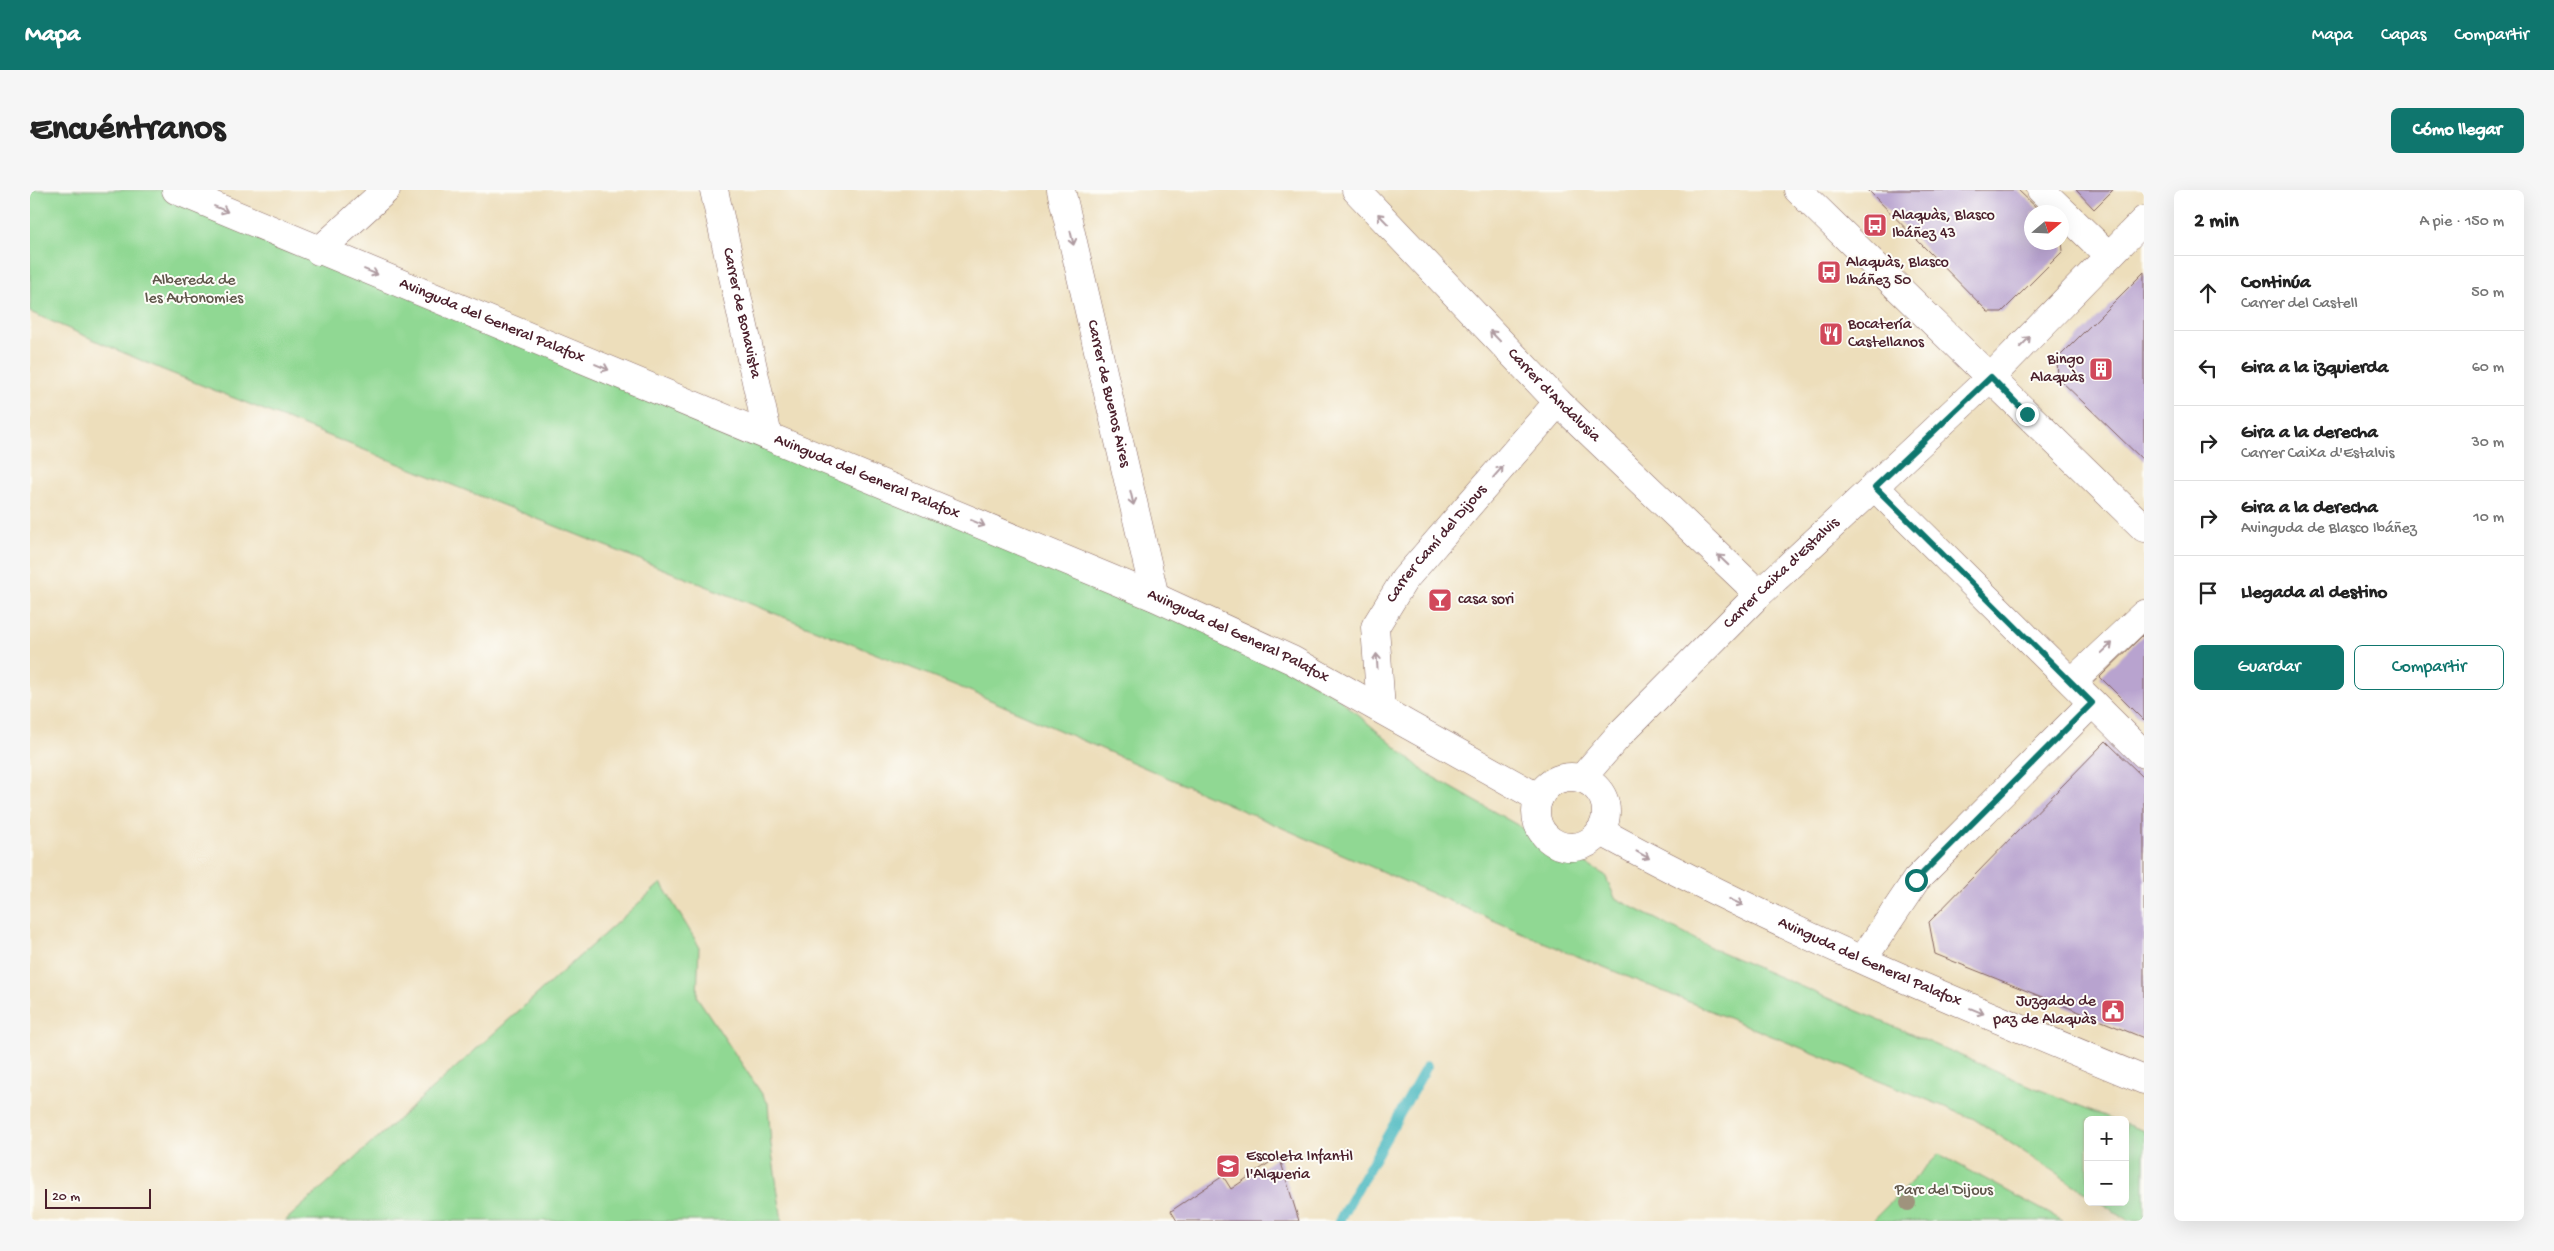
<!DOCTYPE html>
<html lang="es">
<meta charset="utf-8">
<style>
:root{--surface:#fff;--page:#f6f6f6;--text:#222;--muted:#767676;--line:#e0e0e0;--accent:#0f766e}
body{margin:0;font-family:"Gochi Hand",sans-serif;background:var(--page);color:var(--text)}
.controls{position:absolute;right:15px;bottom:15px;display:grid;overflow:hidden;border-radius:8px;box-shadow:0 5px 20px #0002}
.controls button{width:45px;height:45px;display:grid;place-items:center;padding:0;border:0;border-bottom:1px solid var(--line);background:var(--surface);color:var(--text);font:25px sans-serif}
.compass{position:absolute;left:1994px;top:15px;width:45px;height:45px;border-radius:50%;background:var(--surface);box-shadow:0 5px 20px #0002;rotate:71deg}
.scale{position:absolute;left:15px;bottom:12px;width:106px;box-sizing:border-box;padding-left:5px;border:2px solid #4a1f2b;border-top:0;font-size:14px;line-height:18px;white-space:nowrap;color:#4a1f2b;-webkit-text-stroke:4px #fdfcf7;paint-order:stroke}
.stop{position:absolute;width:15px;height:15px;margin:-11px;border:4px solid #0f766e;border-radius:50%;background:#fff}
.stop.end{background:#0f766e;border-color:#fff;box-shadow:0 1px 5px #0008}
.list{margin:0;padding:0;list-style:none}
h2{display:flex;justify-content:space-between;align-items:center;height:65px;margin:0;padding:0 20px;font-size:21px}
h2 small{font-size:16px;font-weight:400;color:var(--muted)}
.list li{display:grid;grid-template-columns:32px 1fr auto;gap:15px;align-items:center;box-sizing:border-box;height:75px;padding:0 20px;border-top:1px solid var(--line)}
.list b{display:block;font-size:19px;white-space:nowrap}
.list p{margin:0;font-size:16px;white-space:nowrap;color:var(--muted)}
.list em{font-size:16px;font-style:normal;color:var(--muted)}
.actions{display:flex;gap:10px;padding:15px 20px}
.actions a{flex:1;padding:11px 0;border:1px solid var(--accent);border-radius:8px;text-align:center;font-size:18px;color:var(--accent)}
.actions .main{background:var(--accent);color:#fff}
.icon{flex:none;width:28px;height:28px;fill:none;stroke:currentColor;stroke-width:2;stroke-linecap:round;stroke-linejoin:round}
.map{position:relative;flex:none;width:2114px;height:1031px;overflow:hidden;border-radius:8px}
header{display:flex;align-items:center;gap:30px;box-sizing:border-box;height:70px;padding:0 25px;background:var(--accent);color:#fff}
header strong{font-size:24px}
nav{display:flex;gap:28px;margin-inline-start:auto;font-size:18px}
.intro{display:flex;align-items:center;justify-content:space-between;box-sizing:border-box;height:120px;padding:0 30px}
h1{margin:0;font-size:35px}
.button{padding:12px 22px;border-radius:8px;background:var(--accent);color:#fff;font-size:18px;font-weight:700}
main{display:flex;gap:30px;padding:0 30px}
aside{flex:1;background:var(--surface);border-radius:8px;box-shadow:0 5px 20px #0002}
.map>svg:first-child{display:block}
.green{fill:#90d893;stroke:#6d7c5f}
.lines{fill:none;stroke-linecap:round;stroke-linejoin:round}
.stream{stroke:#48b8bf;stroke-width:10}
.building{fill:#b8a3cf}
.street-casing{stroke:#83625d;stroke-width:29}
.secondary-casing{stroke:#83625d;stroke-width:29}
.street{stroke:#fff;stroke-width:28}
.secondary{stroke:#fff;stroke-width:28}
.tree{fill:#9f937d}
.oneway{stroke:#ae9aa0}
.route{stroke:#0f766e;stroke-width:6}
.labels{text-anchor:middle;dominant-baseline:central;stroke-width:4;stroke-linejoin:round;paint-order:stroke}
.poi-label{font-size:16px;fill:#4a1f2b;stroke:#fdfcf7;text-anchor:start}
.park-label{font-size:16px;fill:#5f564a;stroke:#fdfcf7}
.street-label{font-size:16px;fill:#4a1f2b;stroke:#fdfcf7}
</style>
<header>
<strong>Mapa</strong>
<nav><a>Mapa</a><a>Capas</a><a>Compartir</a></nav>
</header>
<div class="intro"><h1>Encuéntranos</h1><a class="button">Cómo llegar</a></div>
<main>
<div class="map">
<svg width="2114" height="1031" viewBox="0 0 2114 1031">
<rect width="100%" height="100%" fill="#fdfcf7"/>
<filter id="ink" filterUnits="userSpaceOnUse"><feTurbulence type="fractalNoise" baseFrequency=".02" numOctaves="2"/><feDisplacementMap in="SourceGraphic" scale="10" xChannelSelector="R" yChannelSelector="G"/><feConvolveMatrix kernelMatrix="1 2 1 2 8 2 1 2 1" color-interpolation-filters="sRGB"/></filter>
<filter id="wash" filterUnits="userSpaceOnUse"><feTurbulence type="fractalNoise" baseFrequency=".0096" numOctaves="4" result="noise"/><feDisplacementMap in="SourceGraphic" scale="20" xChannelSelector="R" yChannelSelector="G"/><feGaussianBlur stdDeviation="1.12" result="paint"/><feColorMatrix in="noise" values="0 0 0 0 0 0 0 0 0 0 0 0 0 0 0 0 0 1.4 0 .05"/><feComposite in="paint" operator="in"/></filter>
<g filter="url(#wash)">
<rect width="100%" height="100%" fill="#eddebb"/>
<path class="green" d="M0,0H146L1125,407L1306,506L1396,583L1575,685L1585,708L1682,758L2003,897L2085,930H2058V1004L1944,929L1513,752L942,502L131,179L0,122Z
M631,693L669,756L667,807L738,913L741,955L752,1031H255Z
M2095,934L2114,941V1031H2099L2070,1012H2095Z
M1909,964L2033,1031H1842Z"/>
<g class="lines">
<path class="stream" d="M1309,1031L1397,876"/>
</g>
<g id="blocks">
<path class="building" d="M1838,0H1988L2011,22H2002V52H2032L2033,61L1972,122H1958Z
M2046,0H2083L2064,19Z
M2114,82V271L2028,188L2027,169Z
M2114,444V531L2070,487Z
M2076,551L2114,588V848L1905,764L1899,732Z
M1249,966L1269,1031H1147L1141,1021L1193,986L1201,999Z"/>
</g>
</g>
<g filter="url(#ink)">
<use href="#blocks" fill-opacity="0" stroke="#83625d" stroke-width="1"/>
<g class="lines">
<g class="street-casing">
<g id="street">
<path id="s1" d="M146,0L1125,407L1262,470L1509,608"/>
<path id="s2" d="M684,0L738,246"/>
<path id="s3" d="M1031,0L1125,407"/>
<path id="s4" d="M1326,0L1528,212L1729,404"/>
<path d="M2011,0L2079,66"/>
<path d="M289,61L356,0"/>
<path d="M1845,297L2114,564"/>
<path d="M2042,492L2114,424"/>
<path id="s5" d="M1351,519L1345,437L1374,390L1528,212"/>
<circle cx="1541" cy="622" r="35"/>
<path id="s6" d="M1552,588L1590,544L1729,404L1961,187L2114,30"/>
<path id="s7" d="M1570,641C1745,737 1930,814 2114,890"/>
<path d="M1833,769L1886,690L2062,513"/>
</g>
</g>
<g class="secondary-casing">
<path id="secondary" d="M1768,0L2114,338"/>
</g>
<use href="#street" class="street"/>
<use href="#secondary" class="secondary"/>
</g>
<circle class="tree" cx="1878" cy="1013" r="8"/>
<defs><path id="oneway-shaft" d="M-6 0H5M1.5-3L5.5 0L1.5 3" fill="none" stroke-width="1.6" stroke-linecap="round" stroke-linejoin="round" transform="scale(1.25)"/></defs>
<g class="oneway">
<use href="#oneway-shaft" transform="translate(191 19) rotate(23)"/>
<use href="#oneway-shaft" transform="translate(1353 29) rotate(-134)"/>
<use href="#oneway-shaft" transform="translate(1042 48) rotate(77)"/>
<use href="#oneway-shaft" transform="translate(341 82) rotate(22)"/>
<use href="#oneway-shaft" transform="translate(1465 146) rotate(-134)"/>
<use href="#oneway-shaft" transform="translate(1995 152) rotate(-46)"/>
<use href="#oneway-shaft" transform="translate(572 177) rotate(23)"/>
<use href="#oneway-shaft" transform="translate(1468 282) rotate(-49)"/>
<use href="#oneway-shaft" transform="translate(1102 308) rotate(77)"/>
<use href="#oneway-shaft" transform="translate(948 333) rotate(23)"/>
<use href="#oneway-shaft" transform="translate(1693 370) rotate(-136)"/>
<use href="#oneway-shaft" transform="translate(2077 458) rotate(-43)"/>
<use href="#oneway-shaft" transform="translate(1347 471) rotate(-94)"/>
<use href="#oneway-shaft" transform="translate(1613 665) rotate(29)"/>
<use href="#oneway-shaft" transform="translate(1706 712) rotate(24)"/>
<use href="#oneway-shaft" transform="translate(1947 821) rotate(22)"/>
</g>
</g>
<g class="lines" filter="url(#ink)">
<path class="route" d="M1886,690L2062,513L1845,297L1961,187L1997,224"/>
</g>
<defs>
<g id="bus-square" transform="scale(1.25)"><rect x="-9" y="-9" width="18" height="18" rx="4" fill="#d1495b" stroke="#fdfcf7"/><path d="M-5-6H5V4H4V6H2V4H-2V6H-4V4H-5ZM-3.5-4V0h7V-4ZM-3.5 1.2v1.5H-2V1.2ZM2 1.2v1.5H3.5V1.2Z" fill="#fff"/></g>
<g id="restaurant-square" transform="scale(1.25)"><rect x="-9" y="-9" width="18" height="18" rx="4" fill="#d1495b" stroke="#fdfcf7"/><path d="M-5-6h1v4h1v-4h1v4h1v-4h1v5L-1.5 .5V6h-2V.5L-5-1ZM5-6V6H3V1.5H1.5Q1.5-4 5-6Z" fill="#fff"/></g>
<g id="building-square" transform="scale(1.25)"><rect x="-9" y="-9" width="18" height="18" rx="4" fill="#d1495b" stroke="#fdfcf7"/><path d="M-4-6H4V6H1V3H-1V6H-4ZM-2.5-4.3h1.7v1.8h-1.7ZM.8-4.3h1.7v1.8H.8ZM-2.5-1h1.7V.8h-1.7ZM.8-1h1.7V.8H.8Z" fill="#fff"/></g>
<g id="bar-square" transform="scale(1.25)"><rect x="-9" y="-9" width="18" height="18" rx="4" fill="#d1495b" stroke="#fdfcf7"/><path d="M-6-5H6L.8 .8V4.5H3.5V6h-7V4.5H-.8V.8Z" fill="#fff"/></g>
<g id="civic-square" transform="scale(1.25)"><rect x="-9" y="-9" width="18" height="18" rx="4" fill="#d1495b" stroke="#fdfcf7"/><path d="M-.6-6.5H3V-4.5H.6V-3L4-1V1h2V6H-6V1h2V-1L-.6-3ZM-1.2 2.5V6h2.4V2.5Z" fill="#fff"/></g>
<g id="school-square" transform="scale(1.25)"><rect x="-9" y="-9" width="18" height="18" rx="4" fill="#d1495b" stroke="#fdfcf7"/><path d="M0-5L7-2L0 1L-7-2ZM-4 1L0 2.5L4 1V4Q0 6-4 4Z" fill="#fff"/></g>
</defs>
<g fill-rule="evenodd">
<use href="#bus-square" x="1845" y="35"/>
<use href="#bus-square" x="1799" y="82"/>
<use href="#restaurant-square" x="1801" y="144"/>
<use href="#building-square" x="2071" y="179"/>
<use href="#bar-square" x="1410" y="410"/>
<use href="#civic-square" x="2083" y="821"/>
<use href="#school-square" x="1198" y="976"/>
</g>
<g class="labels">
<g class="poi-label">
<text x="1862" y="26">Alaquàs, Blasco<tspan x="1862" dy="18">Ibáñez 43</tspan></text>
<text x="1816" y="73">Alaquàs, Blasco<tspan x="1816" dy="18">Ibáñez 50</tspan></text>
<text x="1818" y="135">Bocatería<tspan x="1818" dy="18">Castellanos</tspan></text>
<text x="2054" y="170" text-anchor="end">Bingo<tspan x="2054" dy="18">Alaquàs</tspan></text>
<text x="1428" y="410">casa sori</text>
<text x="2066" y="812" text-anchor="end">Juzgado de<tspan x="2066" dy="18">paz de Alaquàs</tspan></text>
<text x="1216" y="967">Escoleta Infantil<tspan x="1216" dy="18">l'Alqueria</tspan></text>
</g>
<g class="park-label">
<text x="164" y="91">Albereda de<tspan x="164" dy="18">les Autonomies</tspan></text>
<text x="1914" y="1001">Parc del Dijous</text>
</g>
<g class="street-label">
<text stroke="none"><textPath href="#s2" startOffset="126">Carrer de Bonavista</textPath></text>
<text stroke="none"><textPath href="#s1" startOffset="342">Avinguda del General Palafox</textPath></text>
<text stroke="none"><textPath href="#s3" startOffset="209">Carrer de Buenos Aires</textPath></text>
<text stroke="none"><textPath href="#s4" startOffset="285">Carrer d'Andalusia</textPath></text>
<text stroke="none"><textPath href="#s1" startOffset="748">Avinguda del General Palafox</textPath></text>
<text stroke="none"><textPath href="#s5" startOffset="186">Carrer Camí del Dijous</textPath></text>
<text stroke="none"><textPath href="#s6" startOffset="286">Carrer Caixa d'Estalvis</textPath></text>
<text stroke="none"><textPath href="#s1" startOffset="1152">Avinguda del General Palafox</textPath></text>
<text stroke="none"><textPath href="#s7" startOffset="300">Avinguda del General Palafox</textPath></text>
</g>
</g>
</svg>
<div class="controls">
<button>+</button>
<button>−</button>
</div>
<svg class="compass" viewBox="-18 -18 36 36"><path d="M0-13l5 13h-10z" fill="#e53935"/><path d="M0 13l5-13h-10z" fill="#767676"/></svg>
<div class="scale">20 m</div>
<div class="stop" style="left:1886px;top:690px"></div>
<div class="stop end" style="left:1997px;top:224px"></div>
</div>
<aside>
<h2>2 min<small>A pie · 150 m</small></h2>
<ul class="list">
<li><svg class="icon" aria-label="ahead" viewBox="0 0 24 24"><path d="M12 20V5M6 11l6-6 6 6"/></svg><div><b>Continúa</b><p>Carrer del Castell</p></div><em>50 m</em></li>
<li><svg class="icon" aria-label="left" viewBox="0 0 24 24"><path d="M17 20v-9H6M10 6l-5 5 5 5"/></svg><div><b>Gira a la izquierda</b></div><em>60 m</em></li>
<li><svg class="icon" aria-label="right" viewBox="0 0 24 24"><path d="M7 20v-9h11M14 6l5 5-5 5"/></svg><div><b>Gira a la derecha</b><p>Carrer Caixa d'Estalvis</p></div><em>30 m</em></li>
<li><svg class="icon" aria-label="right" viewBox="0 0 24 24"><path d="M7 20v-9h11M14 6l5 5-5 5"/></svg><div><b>Gira a la derecha</b><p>Avinguda de Blasco Ibáñez</p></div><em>10 m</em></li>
<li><svg class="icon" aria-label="arrive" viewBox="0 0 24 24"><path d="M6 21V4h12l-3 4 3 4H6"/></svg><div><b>Llegada al destino</b></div></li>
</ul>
<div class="actions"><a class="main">Guardar</a><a>Compartir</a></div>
</aside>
</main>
